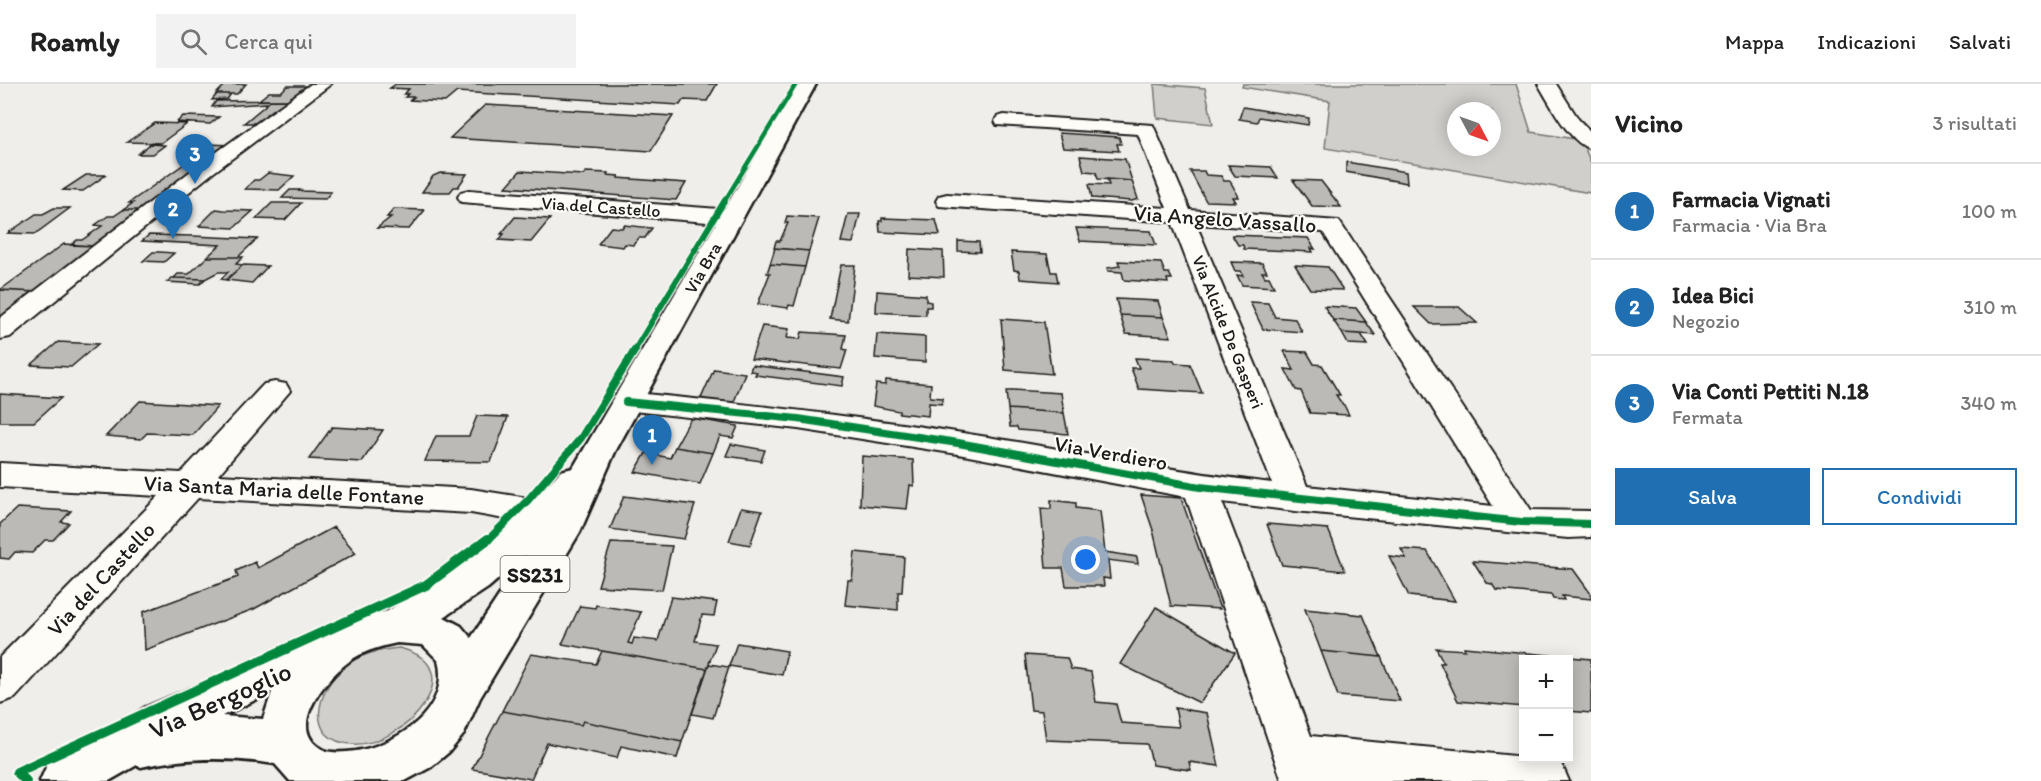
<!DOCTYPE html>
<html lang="it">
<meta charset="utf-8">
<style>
:root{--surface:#fff;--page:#f2f2f2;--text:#222;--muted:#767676;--line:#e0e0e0;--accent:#1f6fb2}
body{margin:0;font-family:Itim,sans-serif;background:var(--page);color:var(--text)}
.controls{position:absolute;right:18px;bottom:18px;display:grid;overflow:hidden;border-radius:0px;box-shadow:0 3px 15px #0003}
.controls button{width:54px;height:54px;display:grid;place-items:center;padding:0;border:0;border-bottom:2px solid var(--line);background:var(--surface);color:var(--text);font:30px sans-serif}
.compass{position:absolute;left:1447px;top:18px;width:54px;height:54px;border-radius:50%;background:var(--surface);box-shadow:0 3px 15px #0003;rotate:131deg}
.you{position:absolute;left:1086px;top:476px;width:21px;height:21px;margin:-15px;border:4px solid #fff;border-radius:50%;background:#1a73e8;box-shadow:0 0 0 9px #1a73e833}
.badge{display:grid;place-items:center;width:39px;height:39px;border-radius:50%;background:var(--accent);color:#fff;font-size:20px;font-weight:700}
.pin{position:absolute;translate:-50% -50px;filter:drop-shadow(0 2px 3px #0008)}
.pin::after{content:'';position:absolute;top:32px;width:21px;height:18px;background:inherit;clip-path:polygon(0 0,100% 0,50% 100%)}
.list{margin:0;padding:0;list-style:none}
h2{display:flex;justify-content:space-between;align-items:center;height:78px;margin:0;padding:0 24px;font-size:26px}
h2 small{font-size:20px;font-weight:400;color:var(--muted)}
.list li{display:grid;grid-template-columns:39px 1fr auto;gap:18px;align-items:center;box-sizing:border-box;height:96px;padding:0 24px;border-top:2px solid var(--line)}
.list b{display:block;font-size:22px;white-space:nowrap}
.list p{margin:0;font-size:20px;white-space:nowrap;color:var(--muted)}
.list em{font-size:20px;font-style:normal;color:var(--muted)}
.actions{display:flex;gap:12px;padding:18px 24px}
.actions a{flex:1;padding:14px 0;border:2px solid var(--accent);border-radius:0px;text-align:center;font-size:21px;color:var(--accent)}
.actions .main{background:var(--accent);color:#fff}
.icon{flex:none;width:33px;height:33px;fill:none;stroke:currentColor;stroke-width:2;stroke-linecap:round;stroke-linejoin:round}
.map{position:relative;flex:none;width:1591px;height:697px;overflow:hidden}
header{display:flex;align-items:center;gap:36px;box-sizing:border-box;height:84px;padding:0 30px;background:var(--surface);border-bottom:2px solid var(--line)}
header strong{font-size:28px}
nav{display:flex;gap:33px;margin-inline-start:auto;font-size:21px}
.search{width:420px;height:54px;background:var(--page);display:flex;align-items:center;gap:15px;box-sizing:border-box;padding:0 21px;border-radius:0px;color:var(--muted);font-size:22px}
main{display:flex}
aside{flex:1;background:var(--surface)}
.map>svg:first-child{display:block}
.green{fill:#d0cfcc;stroke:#767674;stroke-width:1.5;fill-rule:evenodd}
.building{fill:#bbbab6;stroke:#1c1c1c;stroke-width:1.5}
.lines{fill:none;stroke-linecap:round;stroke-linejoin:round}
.minor-casing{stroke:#1c1c1c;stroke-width:4}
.major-casing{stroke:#1c1c1c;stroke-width:5}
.minor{fill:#fdfcf7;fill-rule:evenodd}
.major{fill:#fdfcf7;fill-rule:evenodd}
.cycleway-far3-casing{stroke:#fdfcf7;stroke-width:7}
.cycleway-far2-casing{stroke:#fdfcf7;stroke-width:9}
.cycleway-far1-casing{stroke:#fdfcf7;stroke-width:11}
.cycleway-casing{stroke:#fdfcf7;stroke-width:14}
.cycleway-far3{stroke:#00873e;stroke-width:4.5}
.cycleway-far2{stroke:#00873e;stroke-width:6}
.cycleway-far1{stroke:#00873e;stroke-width:8}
.cycleway{stroke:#00873e;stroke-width:10}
.labels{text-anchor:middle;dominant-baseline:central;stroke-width:4.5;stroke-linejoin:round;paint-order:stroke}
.far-street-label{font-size:18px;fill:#1c1c1c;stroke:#fdfcf7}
.shield{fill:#fdfcf7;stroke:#605f5e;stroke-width:1.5}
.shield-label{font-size:21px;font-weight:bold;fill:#1c1c1c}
.street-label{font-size:22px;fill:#1c1c1c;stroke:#fdfcf7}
.near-street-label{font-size:27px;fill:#1c1c1c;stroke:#fdfcf7}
</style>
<header>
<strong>Roamly</strong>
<div class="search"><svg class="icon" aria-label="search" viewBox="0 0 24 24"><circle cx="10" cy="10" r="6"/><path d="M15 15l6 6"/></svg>Cerca qui</div>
<nav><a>Mappa</a><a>Indicazioni</a><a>Salvati</a></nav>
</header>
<main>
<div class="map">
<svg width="1591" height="697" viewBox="0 0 1591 697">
<rect width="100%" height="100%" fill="#f0eeea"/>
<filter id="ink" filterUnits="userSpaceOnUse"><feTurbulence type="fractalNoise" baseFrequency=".0167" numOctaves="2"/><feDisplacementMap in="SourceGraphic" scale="12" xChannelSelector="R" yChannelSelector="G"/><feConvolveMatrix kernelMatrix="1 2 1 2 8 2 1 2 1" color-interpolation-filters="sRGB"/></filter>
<g filter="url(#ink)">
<path class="green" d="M1154,0L1205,4L1213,40L1157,34Z
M1243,0H1516L1531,48L1581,56L1591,79V109L1325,64L1330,17L1242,3ZM1456,27H1492V63H1456Z
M399,564C476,582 405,664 352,660C303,657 317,605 344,583C360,570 379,566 399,564Z"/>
<path class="building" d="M226,0H246L237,10H216Z
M396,0H717L707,17L683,16L680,21L457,8L445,18L410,16L414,13H405L408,10H404L409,5L390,4Z
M287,2H307L289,16H259L269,8H281Z
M217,10H231L227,15L212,16Z
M289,16L262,39H244L268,19L212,23L216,17Z
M485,21L673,32L651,67L450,54Z
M1243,23L1309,34L1308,41L1259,33L1257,38L1239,35Z
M183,32L219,33L210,40L177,38Z
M155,39L187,40L161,59L127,58Z
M1059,49L1119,53L1121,60H1117L1119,67L1063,64Z
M150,60L165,61L153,70H138Z
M206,60L232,61L141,126H123L133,119H129L201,68H195Z
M1080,72L1125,75L1132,97L1098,95L1096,88L1084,87Z
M1346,78L1406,88L1407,99L1346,88Z
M1228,81L1271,83L1278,94L1235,92Z
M520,87L583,91L586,88L608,89L607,91L619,92L618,94L686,99L676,116L506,103Z
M1190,87H1204L1206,91L1221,92L1224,97H1230L1239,113H1233L1236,118L1206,117Z
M268,89L294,92L279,106L245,105L254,96H259Z
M440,89L467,90L458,103H454L450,108H422L433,92Z
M86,91H106L83,107L63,106Z
M1107,95L1132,97L1138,115L1132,117L1092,114L1089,100L1109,101Z
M1293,96L1321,97L1341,123L1312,122Z
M290,106H300L299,107L331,108L325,115L282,114Z
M272,119H301L285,136L256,135Z
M54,124H70L35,150L8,149L36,130H43Z
M216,125L224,126L253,127L234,144L199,142Z
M394,125L425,126L409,145L377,144L391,133H387Z
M123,126H141L95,162L71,161L77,156H82L102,142L95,141L108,132H114Z
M848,130H860L853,159L841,158Z
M787,132L819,134L809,167L774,164L776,157H780L788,139H785Z
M515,133L550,135L531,158L499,156L504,150H501Z
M882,134L936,136L940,151L880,148L879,137H882Z
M624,141L652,144L645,154H639L633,161L625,160L623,163L598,160L611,143L622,144Z
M1076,144L1151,147L1156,161L1080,157Z
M149,151L193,152L257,155L238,173H207L220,161L142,157Z
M1232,151L1308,154L1315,165L1311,164L1313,168L1244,165L1243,161H1238Z
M958,157L979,158L980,168L958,167Z
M64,160L95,162L35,208L0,206Z
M775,164L809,167L805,183L770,180Z
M909,165L943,167L944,193L908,191Z
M153,168H160L174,169L164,178L143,177Z
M1011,168L1047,170L1051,188H1056L1058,198L1020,195L1019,187L1014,186Z
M207,173H243L236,180L243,181L226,196L221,195L228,188H218L205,195L174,194L178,190H189Z
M1118,177L1161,179L1165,189H1169L1172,195H1167L1168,199L1124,196L1122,188L1108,187L1107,184L1120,182Z
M1231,178L1262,179L1267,188H1262L1265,193H1269L1274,203L1242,201L1237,191L1243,192L1241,187H1235Z
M770,180L805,183L794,222L789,221L788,224L758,220L770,189H767Z
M243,181L268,182L252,199L226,196Z
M841,181H855L848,237L830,235Z
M1295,181L1328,183L1343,206L1310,205Z
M172,194H174L205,195L200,200L167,198Z
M0,206L35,208L0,235Z
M877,207L926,211V217L931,218V223H926V231L876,228Z
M1116,215L1158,217L1163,233L1120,231Z
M1250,218L1268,219L1275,233L1295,235L1302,248L1263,245Z
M1324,222L1356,224L1366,238L1333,236Z
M1414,223H1459L1477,239L1431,240Z
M1120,231L1163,233L1171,253L1126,250Z
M1001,235L1044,238L1052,290L1005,286Z
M1333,236L1366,238L1375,251L1342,249Z
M762,242L789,245L787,254L800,255L802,248L846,251L843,265L847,266L841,285L751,275Z
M1342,249L1361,250L1368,261L1348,260Z
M877,250L925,253V278L875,274Z
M58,258L98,260L71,283L31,281Z
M1284,267L1307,268L1314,280L1322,281L1340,311H1336L1342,320L1344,321L1349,331L1310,329L1301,307L1296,306L1285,285L1294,286Z
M1135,274L1174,276L1175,279L1190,280L1202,309L1139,305L1131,284H1139Z
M752,281L844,293L842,302L755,291L757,288L750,287Z
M714,285L745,289L732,323L699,319Z
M886,296L931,300L930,313L943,314L942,320L929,319L928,332L899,329V327L873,322L876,300L885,301Z
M1013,306L1061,309L1064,329L1008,325L1006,307H1013Z
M0,310L61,314L34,338H0Z
M140,317L218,322L193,351L147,349L141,355L106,352Z
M1008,325L1064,329L1068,350L1018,346L1017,343H1010Z
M477,332L508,333L491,378L425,377L436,352H469Z
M691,334L738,342L733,354L720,352L713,369L675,363Z
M332,343L383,346L362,378L309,375Z
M731,360L765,366L761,377L726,372Z
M675,363L713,369L700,400L635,388L646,369L670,374Z
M862,372L913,376L914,402L910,401L907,425L860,421Z
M1141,411L1181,414L1220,525L1171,522L1153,446Z
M624,412L695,421L684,455L610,445Z
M1051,416L1076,419V424L1100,427L1105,468L1137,473L1138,480L1108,476L1110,495L1103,494L1104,502H1066L1063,484H1046L1041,424L1051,425Z
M17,424L71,427L61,438L69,439L53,456H45L32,469L15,468L9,475L0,474V440Z
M741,424L762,427L750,461L729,457Z
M1267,440L1328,445L1345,487L1282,481Z
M334,443L356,469L254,525L145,566L143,528L238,493L236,487L255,478L258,484Z
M611,459L672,462L662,506L598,502Z
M1401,465L1427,467L1455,517L1409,512L1389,472L1406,474Z
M855,468L904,473L902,508H898V526L845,521L848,496H852Z
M1473,477L1573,485L1591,510V515L1562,512L1564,516L1553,515L1551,511L1496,506L1492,500L1487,499Z
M671,513L717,518L714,532L702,531L695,557L716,560L707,585L562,560L580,522L595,524L596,521L641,528L628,559L632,560L634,554L658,557Z
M1156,523L1235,569L1200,619L1120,580Z
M1305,525L1363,531L1381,573L1321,567Z
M737,559L787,567L782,591L729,582Z
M1464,563L1591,575V629L1568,627V576H1524V623L1458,617L1440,579H1444L1436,564L1465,566Z
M602,567L707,585L682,658L583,637L581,641L502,627L531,570L596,580Z
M1321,567L1381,573L1400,617L1338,612Z
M1025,571L1067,574L1071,585L1091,588L1096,618L1116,620L1121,639L1179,643L1175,624L1207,629L1219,682L1189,678L1191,686L1153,681L1147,660L1046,656L1042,627L1031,626Z
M709,580L729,583L713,634L692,630Z
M502,627L581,641L583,637L682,658L677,674L621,662L617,674L547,659L531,695L472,685Z"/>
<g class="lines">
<g class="minor-casing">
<path id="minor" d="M311,0H331L210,91L10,253L0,255V234L196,83Z
M1538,0H1556L1579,36L1591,48V65C1569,59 1550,19 1538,0Z
M1004,31L1153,41L1190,126L1339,137L1531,426L1591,427V453L1568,454L1295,427L1222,418L1311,652L1546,675L1562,681L1569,697H1282L1186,413L958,370L798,345L615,325L611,318L615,311L626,308C737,319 847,331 956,348C1062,364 1166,387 1272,399L1172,138L939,122L936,117L939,112L947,110L1167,124L1138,50L997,41L995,37L997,33ZM1196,140L1323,148L1493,422L1307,402Z
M469,106L732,126L740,128L743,133L740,138L732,140L461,118L458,113L461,108Z
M275,298L286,300L290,307L218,391L471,405L567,420L579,424L584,433L579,442L567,446L471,429L198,414L15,614L0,619V573L159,412L0,403V379L181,389L264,300Z"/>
</g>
<g class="major-casing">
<path id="major" d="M798,0H816L615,368L580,448L480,614L464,650L449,668L431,683L405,697H290L275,680C230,673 186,673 141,683L137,681L109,697H40L47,681L102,652L144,624L255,576L311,558L343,540L388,527L460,482L504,447L561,387L573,384ZM526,471L471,554L461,542L444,533L488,504ZM397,559L423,561L438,576C451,625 398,660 356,667C347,668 332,670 324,666C281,645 330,589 354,574C367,566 382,562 397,559ZM272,608L263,635L222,632Z"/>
</g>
<use href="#minor" class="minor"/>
<use href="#major" class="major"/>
<g class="cycleway-far3-casing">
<path id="cycleway-far3" d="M724,118L796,0"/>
</g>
<g class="cycleway-far2-casing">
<path id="cycleway-far2" d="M634,267L725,116"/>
</g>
<g class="cycleway-far1-casing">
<path id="cycleway-far1" d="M626,318L798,335L958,359L1200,403L1521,438L1591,440
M487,457L528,416L581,354L635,266"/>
</g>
<g class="cycleway-casing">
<path id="cycleway" d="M26,697L17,688L426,501L488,455"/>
</g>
<use href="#cycleway-far3" class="cycleway-far3"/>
<use href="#cycleway-far2" class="cycleway-far2"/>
<use href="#cycleway-far1" class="cycleway-far1"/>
<use href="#cycleway" class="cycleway"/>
</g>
</g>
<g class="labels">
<g class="far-street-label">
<text transform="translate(601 123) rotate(4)">Via del Castello</text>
<text transform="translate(703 184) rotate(-60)">Via Bra</text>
<text transform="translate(1228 248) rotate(68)">Via Alcide De Gasperi</text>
</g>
<rect class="shield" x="500.5" y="472" width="69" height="36" rx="4.5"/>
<g class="shield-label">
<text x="535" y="490">SS231</text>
</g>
<g class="street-label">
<text transform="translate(1225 135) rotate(4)">Via Angelo Vassallo</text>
<text transform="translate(1111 369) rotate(10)">Via Verdiero</text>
<text transform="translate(284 406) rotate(3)">Via Santa Maria delle Fontane</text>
<text transform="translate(101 495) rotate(-47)">Via del Castello</text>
</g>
<g class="near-street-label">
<text transform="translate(220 616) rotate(-24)">Via Bergoglio</text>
</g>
</g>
</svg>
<div class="controls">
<button>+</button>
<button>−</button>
</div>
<svg class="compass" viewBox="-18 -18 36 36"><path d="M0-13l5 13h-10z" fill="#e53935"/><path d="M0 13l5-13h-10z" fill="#767676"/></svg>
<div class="you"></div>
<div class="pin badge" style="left:652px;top:381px">1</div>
<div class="pin badge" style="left:173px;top:155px">2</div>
<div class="pin badge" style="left:195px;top:100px">3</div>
</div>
<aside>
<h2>Vicino<small>3 risultati</small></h2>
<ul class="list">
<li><span class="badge">1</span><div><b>Farmacia Vignati</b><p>Farmacia · Via Bra</p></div><em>100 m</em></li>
<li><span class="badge">2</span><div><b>Idea Bici</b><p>Negozio</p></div><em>310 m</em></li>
<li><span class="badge">3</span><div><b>Via Conti Pettiti N.18</b><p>Fermata</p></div><em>340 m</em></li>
</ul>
<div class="actions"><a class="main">Salva</a><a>Condividi</a></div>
</aside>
</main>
